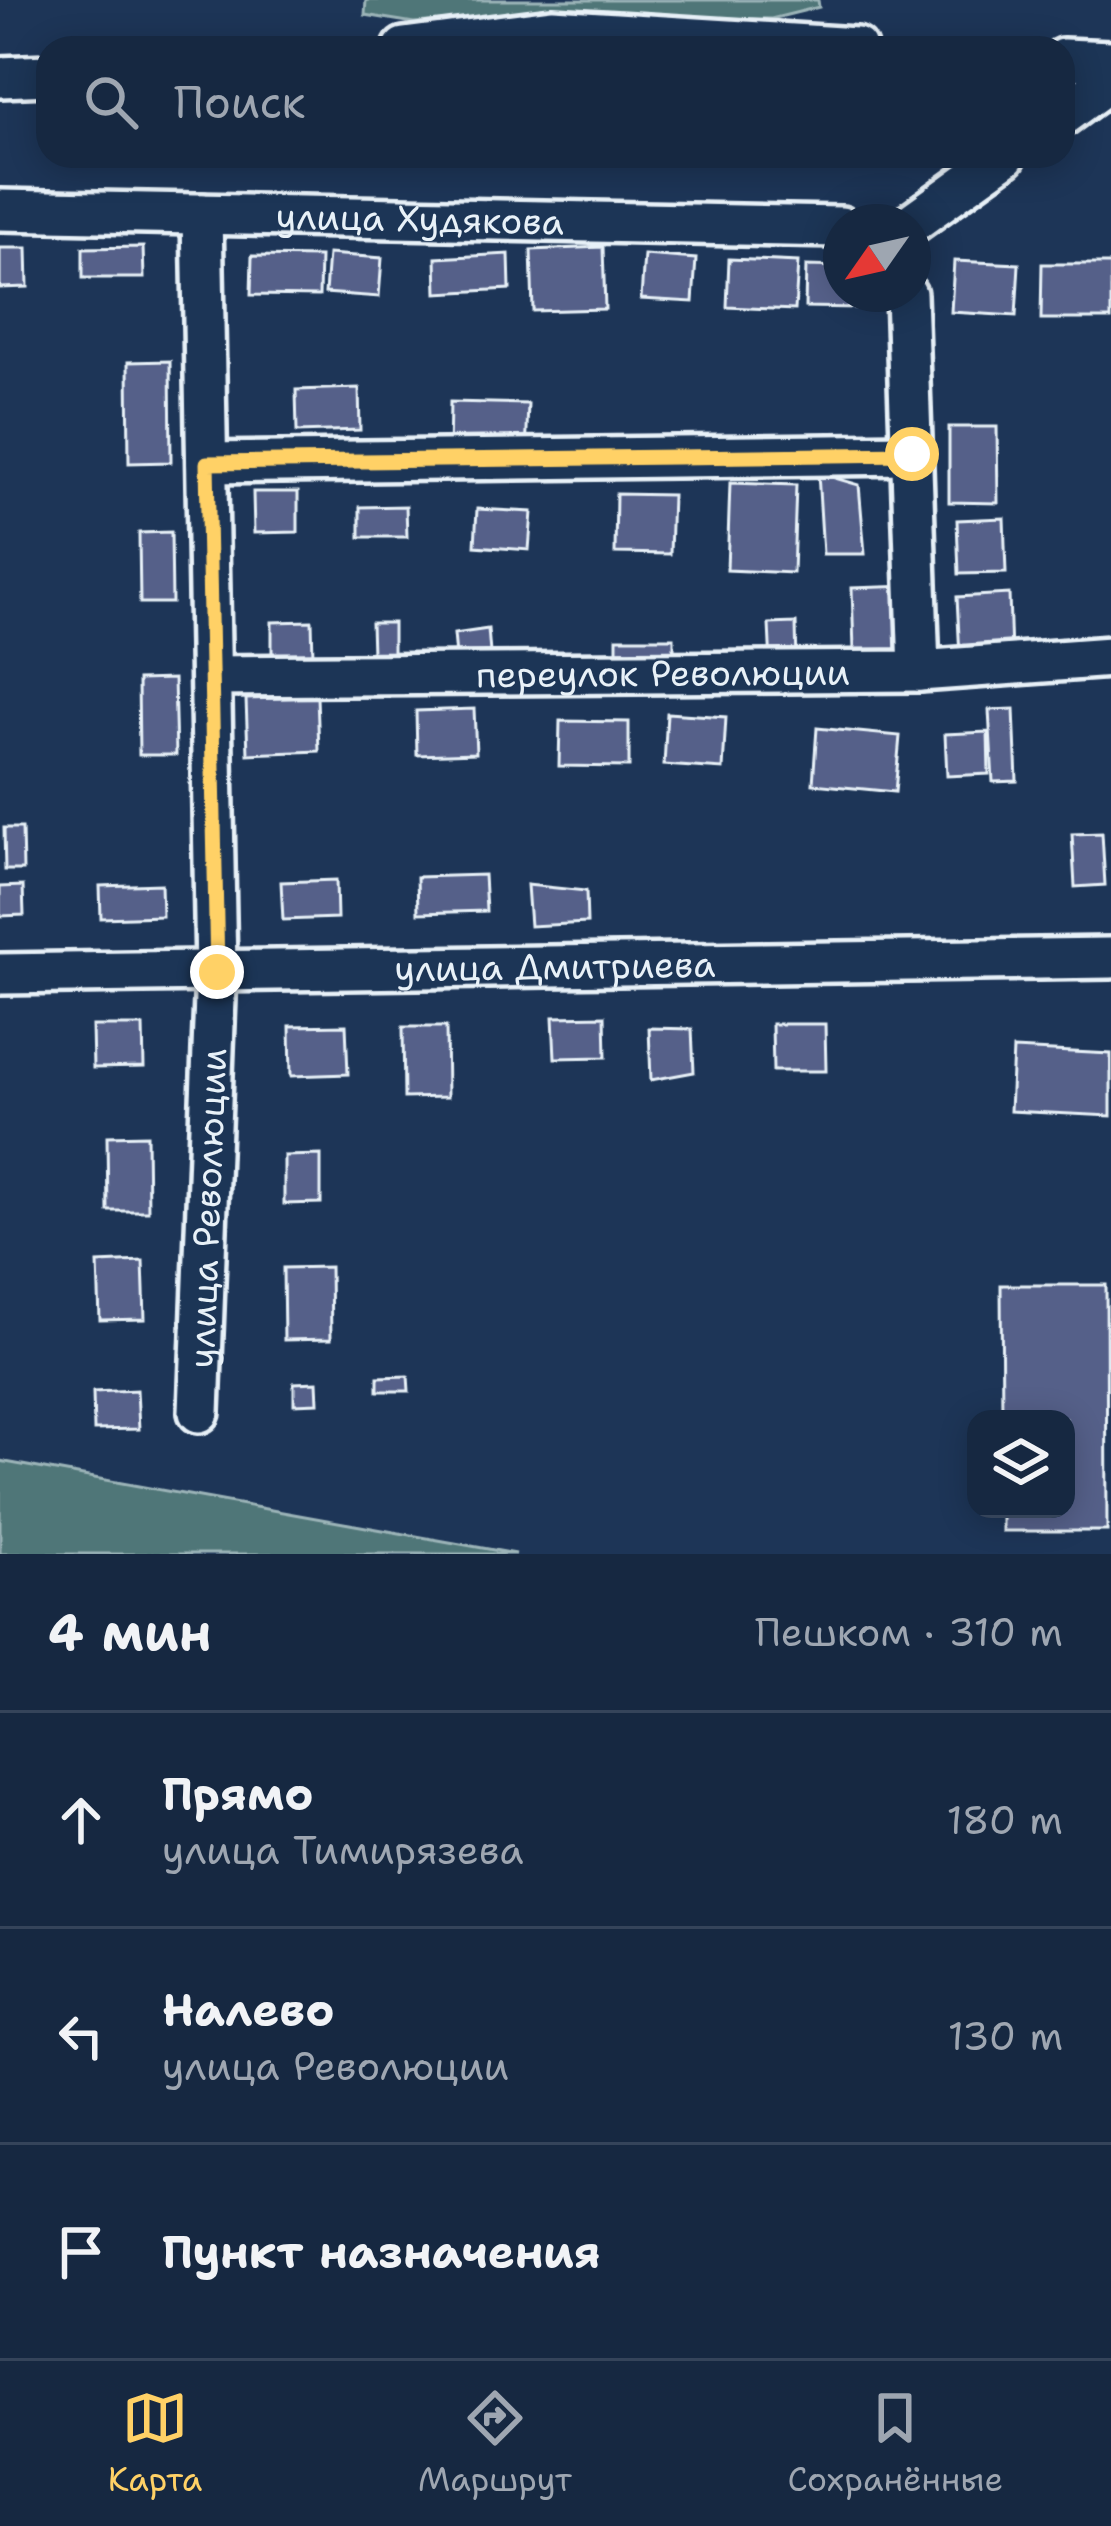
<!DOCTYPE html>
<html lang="ru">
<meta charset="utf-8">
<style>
:root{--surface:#162841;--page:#23344c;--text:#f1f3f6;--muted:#9ea6b1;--line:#35445a;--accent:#ffd166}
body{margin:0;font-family:"Shantell Sans",sans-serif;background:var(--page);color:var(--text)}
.controls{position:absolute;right:36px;bottom:36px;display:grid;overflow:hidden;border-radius:24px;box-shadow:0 6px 30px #0003}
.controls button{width:108px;height:108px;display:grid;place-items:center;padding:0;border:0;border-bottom:3px solid var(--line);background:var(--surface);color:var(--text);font:60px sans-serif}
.compass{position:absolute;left:823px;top:204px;width:108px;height:108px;border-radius:50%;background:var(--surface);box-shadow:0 6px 30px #0003;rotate:236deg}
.stop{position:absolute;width:36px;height:36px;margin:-27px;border:9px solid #ffd166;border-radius:50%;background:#fff}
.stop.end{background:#ffd166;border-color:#fff;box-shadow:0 3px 12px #0008}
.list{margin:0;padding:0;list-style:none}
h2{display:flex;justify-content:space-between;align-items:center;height:156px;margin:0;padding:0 48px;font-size:51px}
h2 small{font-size:39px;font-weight:400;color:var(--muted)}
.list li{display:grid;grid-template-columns:78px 1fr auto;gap:36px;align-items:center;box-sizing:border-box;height:216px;padding:0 48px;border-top:3px solid var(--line)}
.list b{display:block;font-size:45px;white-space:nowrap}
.list p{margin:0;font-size:39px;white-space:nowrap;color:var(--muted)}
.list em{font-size:39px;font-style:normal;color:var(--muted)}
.icon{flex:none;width:66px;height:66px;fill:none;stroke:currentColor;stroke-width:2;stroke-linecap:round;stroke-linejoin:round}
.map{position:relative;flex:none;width:1111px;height:1554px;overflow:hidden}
.search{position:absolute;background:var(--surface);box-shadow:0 6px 30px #0003;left:36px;right:36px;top:36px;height:132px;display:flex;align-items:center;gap:30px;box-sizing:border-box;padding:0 42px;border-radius:36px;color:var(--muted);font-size:45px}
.sheet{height:804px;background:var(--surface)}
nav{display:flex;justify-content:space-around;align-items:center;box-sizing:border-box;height:168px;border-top:3px solid var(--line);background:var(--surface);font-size:33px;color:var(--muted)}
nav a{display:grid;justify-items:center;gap:6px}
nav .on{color:var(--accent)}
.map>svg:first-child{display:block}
.green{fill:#507678;stroke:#9cb4b8;stroke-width:3}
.building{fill:#546189;stroke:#e8f1f8;stroke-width:3}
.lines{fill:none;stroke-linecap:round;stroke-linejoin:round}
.minor-casing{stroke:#e8f1f8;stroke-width:48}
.minor{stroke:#1d3557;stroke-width:39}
.route{stroke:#ffd166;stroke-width:15}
.labels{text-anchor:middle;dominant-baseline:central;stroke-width:10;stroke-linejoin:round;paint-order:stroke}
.street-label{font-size:36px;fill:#e8f1f8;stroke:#1d3557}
</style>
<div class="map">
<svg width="1111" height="1554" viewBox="0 0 1111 1554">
<rect width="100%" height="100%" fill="#1d3557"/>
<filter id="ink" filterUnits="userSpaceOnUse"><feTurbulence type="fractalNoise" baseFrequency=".00833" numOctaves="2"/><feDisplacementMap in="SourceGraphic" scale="24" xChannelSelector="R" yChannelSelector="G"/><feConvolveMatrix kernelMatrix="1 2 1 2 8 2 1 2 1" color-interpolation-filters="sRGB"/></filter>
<g filter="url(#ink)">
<path class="green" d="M366,0H818L819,7L771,19L535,14L414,23L365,15Z
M0,1461L516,1554H0Z"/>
<path class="building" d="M143,247L144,278H83V248Z
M603,247L605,309L533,311L531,250Z
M0,248H27L28,287L0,288Z
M328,254L382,258L379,297L325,293Z
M509,254L510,289L437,293L436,258Z
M644,255L696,259L693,302L641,299Z
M252,256L320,257L319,296L251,295Z
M729,259L798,262L795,310L727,307Z
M954,261L1019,264L1016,316L951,312Z
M1042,264H1111V319H1041Z
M806,266L841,267V294H857V308L805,307Z
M170,361L171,462L129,463L128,362Z
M359,388L360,430L297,432L296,390Z
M450,402L528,404L526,455L449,453Z
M949,427H997L998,503L949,502Z
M818,473L859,485L865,554H823Z
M730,483L796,485L793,573L727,570Z
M253,492H298V532L254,533Z
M616,494L672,495L670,554L615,553Z
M406,506L407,537H360V507Z
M477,509L532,512L529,550L475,546Z
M1004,518L1006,573L959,574L957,520Z
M171,532L172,603H140L139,533Z
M910,586L912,649L854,651L852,588Z
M1009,594L1011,654L960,657L957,597Z
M312,621L313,657L272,658V622Z
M371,623H393V654H372Z
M796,623L797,665L771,666L769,624Z
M488,629L490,653L456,656L454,634Z
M617,638H674V668L617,667Z
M174,679L176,755H139L138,680Z
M317,697L319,751L248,754L246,699Z
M474,709L476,753L417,755L416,711Z
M1014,709L1017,781L993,782L989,710Z
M667,713L726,717L723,769L664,765Z
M560,721L629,722V767L559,766Z
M817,728L900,736L895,792L813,784Z
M988,732L989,774L947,776L945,734Z
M4,828H22L23,870H5Z
M1102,833L1105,885L1075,887L1072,834Z
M484,875L486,911L418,913L417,877Z
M336,880L337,918L283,920L281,882Z
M161,884L162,916L101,918L100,886Z
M527,885L586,891L587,923L530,926Z
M23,886L24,915L0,916V887Z
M605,1016L606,1057L555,1058L553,1017Z
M772,1024H825L826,1071H773Z
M346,1025L348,1074L291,1076L290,1026Z
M92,1026H143L144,1067L93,1068Z
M403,1027H446L447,1097L404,1098Z
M649,1028L692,1029L694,1072L651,1080Z
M1013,1049L1111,1054V1116L1010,1111Z
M147,1135L148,1211H108L107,1136Z
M321,1155V1203L284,1204V1156Z
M143,1261L145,1319L100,1320L98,1263Z
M330,1267L331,1339L284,1340L283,1268Z
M1001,1285H1106L1107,1531H1002V1509H1066V1419H1002Z
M408,1376L409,1391H378V1377Z
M317,1382L318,1403L294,1404V1383Z
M137,1390L139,1429L94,1430L93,1392Z"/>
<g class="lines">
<g class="minor-casing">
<g id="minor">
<path d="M404,48L552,29L856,48"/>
<path d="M1063,59L1111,61"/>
<path d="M0,77L48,75"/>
<path d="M1063,115L1111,80"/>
<path id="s1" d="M0,210L841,227"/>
<path d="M913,222L1005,156"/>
<path d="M906,294L919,671"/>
<path d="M207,463L912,454"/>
<path id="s2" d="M213,676L919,671L1111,657"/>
<path id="s3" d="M0,974L1111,958"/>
<path id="s4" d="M199,1412L216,972L202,214"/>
</g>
</g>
<use href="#minor" class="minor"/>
</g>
</g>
<g class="lines" filter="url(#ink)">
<path class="route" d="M217,972L207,463L912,454"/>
</g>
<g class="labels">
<g class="street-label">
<text stroke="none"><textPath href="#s1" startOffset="420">улица Худякова</textPath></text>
<text stroke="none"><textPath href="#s2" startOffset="450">переулок Революции</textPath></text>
<text stroke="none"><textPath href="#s3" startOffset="555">улица Дмитриева</textPath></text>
<text stroke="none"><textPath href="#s4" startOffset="204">улица Революции</textPath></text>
</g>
</g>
</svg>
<div class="controls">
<button><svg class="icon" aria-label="layers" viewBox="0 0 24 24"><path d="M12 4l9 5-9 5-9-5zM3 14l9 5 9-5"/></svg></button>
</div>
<svg class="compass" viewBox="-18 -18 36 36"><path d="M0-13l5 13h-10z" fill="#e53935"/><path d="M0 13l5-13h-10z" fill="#9ea6b1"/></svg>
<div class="stop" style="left:912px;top:454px"></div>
<div class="stop end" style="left:217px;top:972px"></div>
<div class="search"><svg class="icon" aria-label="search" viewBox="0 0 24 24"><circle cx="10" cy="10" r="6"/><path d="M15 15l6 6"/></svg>Поиск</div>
</div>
<section class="sheet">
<h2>4 мин<small>Пешком · 310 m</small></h2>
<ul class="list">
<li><svg class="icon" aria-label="ahead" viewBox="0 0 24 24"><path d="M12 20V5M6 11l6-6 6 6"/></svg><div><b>Прямо</b><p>улица Тимирязева</p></div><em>180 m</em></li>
<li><svg class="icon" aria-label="left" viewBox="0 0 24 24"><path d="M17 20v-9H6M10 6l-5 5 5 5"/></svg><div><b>Налево</b><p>улица Революции</p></div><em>130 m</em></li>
<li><svg class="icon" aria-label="arrive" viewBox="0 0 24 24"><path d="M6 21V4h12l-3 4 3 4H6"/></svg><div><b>Пункт назначения</b></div></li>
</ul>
</section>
<nav>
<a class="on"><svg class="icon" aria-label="map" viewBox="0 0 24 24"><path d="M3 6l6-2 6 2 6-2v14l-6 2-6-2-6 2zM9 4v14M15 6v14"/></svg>Карта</a>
<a><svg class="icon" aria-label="directions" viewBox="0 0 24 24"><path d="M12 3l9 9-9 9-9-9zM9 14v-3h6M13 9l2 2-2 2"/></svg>Маршрут</a>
<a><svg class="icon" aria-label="saved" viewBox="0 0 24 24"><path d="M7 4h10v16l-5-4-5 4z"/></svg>Сохранённые</a>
</nav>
